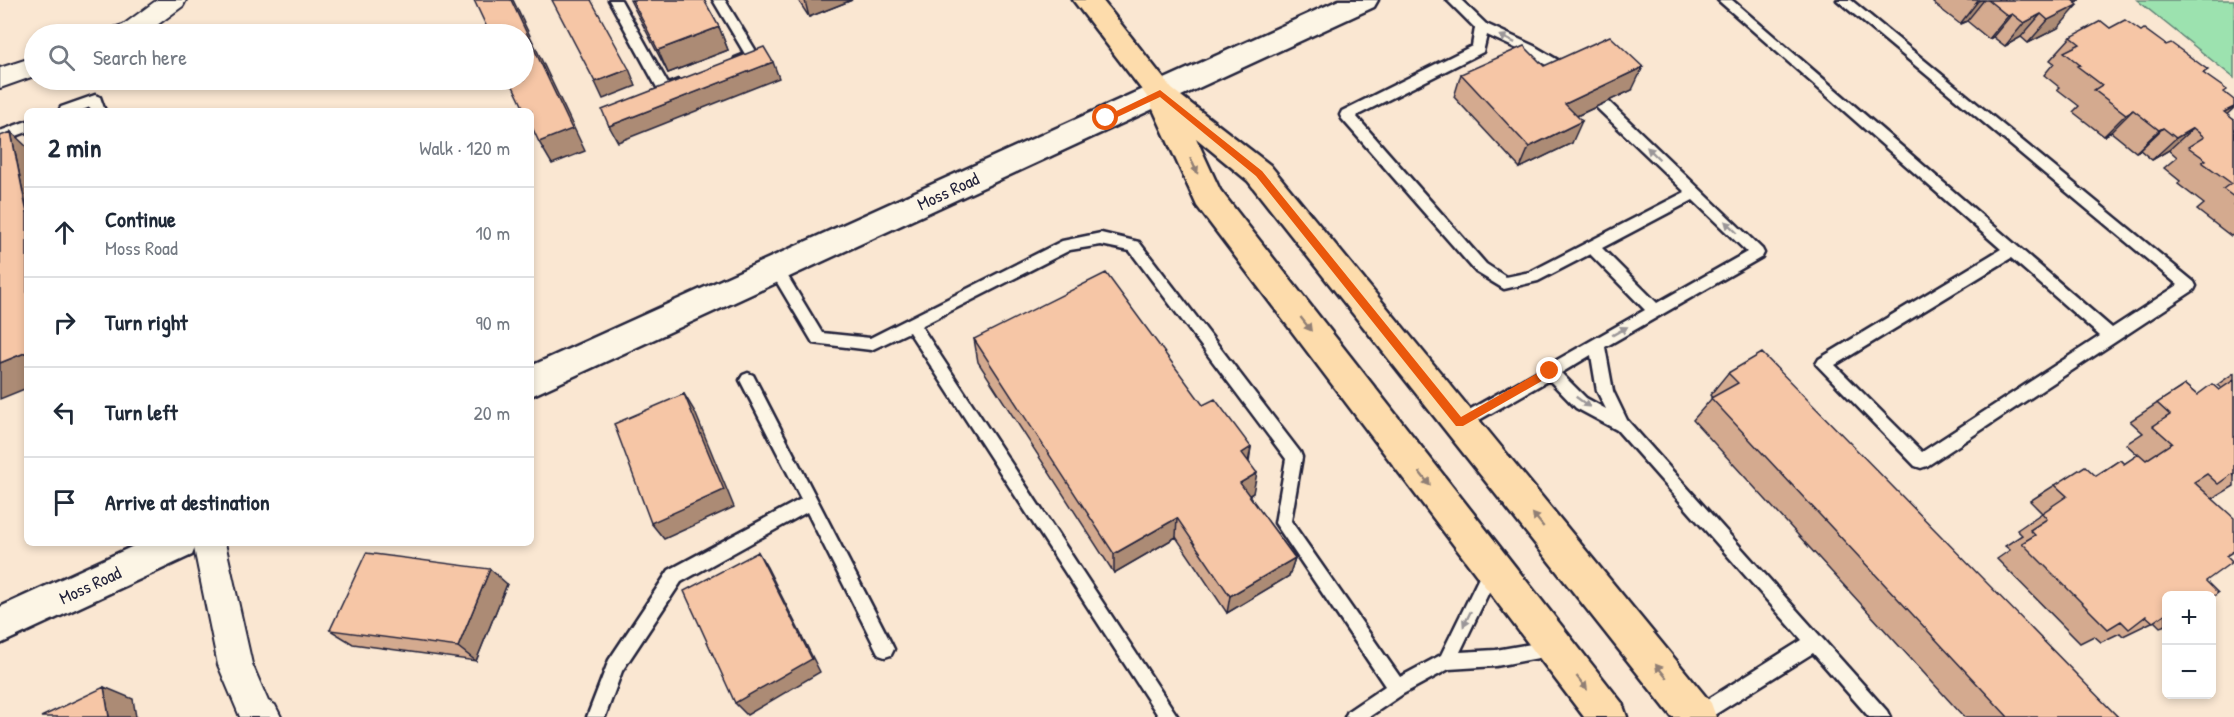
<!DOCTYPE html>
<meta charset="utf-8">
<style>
:root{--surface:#fff;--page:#f2f2f3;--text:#1f2937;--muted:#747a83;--line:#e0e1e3}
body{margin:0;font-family:"Patrick Hand",sans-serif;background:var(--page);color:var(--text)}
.controls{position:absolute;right:18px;bottom:18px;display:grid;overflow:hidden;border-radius:9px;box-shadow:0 3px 9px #0003}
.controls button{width:54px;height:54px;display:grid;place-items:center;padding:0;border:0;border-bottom:2px solid var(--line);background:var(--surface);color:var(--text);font:30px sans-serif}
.stop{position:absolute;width:18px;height:18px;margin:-14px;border:4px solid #ea580c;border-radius:50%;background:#fff}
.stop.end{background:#ea580c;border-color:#fff;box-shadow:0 2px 6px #0008}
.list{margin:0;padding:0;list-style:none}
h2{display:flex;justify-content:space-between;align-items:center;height:78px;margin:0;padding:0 24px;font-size:26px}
h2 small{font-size:20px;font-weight:400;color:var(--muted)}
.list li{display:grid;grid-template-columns:39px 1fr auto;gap:18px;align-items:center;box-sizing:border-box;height:90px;padding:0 24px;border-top:2px solid var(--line)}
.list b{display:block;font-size:22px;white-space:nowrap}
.list p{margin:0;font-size:20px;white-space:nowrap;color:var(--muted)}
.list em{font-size:20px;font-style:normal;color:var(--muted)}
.icon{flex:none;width:33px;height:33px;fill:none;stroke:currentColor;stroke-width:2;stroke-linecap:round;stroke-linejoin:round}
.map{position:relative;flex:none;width:2234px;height:717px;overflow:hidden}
.search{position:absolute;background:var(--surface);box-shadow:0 3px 9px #0003;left:24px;top:24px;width:510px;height:66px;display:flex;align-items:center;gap:15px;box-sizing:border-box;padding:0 21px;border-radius:33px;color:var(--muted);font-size:22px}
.panel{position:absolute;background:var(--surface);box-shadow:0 3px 9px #0003;left:24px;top:108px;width:510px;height:438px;border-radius:9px}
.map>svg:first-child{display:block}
.green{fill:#9ce2af;stroke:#5f8275;stroke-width:1.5}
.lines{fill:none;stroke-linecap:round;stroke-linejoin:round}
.service-casing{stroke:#22223b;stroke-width:5}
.minor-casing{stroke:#22223b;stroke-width:4}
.tertiary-casing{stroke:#22223b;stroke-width:5}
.primary-casing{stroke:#22223b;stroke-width:5}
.service{fill:#fcf5e5;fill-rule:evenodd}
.minor{fill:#fcf5e5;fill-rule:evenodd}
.tertiary{fill:#fcf5e5;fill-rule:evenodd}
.primary{fill:#fddcac;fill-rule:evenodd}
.wall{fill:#d4aa8f;stroke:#22223b;stroke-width:1.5}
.shaded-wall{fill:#ac8b74;stroke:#22223b;stroke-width:1.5}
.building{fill:#f6c6a6;stroke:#22223b;stroke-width:1.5}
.oneway{fill:#9a9698}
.oneway2{fill:#907f74}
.route{fill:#ea580c}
.labels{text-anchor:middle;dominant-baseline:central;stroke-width:5;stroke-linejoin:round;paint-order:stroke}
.street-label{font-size:18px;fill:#22223b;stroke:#fcf5e5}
</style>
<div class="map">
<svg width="2234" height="717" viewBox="0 0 2234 717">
<rect width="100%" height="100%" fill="#fae7d2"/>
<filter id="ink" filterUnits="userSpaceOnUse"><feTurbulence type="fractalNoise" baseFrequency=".0167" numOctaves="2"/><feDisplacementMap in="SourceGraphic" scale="12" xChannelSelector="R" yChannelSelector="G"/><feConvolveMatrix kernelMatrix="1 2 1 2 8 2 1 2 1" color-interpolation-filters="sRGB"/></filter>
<g filter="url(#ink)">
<path class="green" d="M2137,0H2234V78Z"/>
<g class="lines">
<g class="service-casing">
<path id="service" d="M609,0H621L668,84L678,80L683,82L685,85L683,88L665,95L660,93Z
M713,0H725L759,56L758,59L740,66L735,64L734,61L735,58L745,54Z
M1447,0H1461L1486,24L1534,46L1573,69L1574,72L1573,75H1563L1524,52L1487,35L1483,52L1356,116L1486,264L1506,277L1530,272L1685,192L1597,108L1595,104L1602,99L1607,100L1762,249L1764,253L1762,257L1605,347L1613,391L1627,420L1887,711L1890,717H1869L1813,653L1711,717H1689L1691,710L1802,640L1617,430L1576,408L1549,380L1465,428L1460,430L1455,428L1452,423L1455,418L1645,310L1590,254L1538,281L1504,289L1476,272L1342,119L1340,115L1342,111L1472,46L1475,28ZM1693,200L1747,252L1657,303L1602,248ZM1591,355L1597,391L1606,409L1586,398L1561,373Z
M1718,0H1732L2112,328L2178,285L1837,0H1851L2194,282L2196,286L2194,290L1927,466L1921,468L1915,466L1816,364L1819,359L2001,249ZM2011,258L2100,336L1922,452L1835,365Z
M95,95L100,97L105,111H91L90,107L80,111H59L61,107Z
M27,121V132L0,142V131Z
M1101,233L1139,242L1300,452L1302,457L1291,521L1400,677L1441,655L1487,561L1493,559L1499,561L1501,567L1460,652L1496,650L1554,640L1560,642L1563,648L1560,654L1496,666L1449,669L1403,694L1369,717H1345L1348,711L1385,686L1275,523L1286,459L1130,251L1101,245L1070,250L921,326L1178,717H1159L909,332L871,350L813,343L769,269L771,265H781L822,333L870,338L1062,241Z
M748,373L753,375L891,643L894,649L891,655L885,657L879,655L807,512L681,582L622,671L605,717H587L609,660L669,570L801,499L740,380L743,375Z"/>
</g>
<g class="minor-casing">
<path id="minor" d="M157,0H186L183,6L145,34H111L114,28L123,25Z
M34,57V76L0,88V68Z
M193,543H225L252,664L268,701L275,705L281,717H240L218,665Z"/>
</g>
<g class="tertiary-casing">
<path id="tertiary" d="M1339,0H1378L1374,7L531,396V366Z
M140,543H197L192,555L0,644V607Z"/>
</g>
<g class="primary-casing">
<path id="primary" d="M1073,0H1102L1172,89L1270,165L1711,703L1716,717H1672L1248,181L1196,138L1220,190L1622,703L1627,717H1584L1197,206L1148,98Z"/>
</g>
<use href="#service" class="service"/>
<use href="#minor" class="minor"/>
<use href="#tertiary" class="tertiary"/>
<use href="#primary" class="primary"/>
</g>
<path class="wall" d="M630,0H704L719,27L728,50L668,73Z
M798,0H852L809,17Z
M1936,0H2079L2058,28L2028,43L2021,37L2005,46L1993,37L1989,39L1967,21L1960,24L1933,3Z
M2110,28L2204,74L2224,93L2227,115L2234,120V234L2231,236L2197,210L2204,204L2178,184L2180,181L2164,168L2177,157L2169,150L2152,160L2140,150L2136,152L2111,132L2104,136L2073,112L2079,106L2057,89L2059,87L2044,75L2054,63L2050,60L2071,37Z
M1544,66L1632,90L1577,116L1572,143L1520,168L1454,97L1461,74Z
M974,339L1203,405L1251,447L1249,462L1253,493L1249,496L1295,558L1289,576L1227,613L1176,537L1114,573L978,362Z
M1728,373L2118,717H1964L1693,420L1712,398L1710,395Z
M2234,373V486L2212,499L2166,596V625L2160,627L2154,621L2123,636L2120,633L2101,642L2094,636L2080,643L1997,559L2010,550L2005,546L2022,535L2017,530L2042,513L2030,501L2055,485L2095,476L2120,460L2124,464L2138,455L2126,444L2143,433L2130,421L2185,385L2197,395L2219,390L2221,388L2217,385Z
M507,584L476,661L353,644L330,630Z"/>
<path class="shaded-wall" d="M511,0H513L585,151L552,164L539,142Z
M806,0H852L809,17L805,1Z
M1981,0H1984L1967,21L1960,24L1978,1Z
M2071,0H2079L2072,8L2078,5L2058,28L2028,43L2048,20Z
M2012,14L1993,37L1989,39L2008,16Z
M2041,14L2021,37L2005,46L2024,23Z
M719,27L728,50L668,73L658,50Z
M773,62L779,78L618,142L609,126Z
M1643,67L1632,90L1555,126L1565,104Z
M629,69L636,86L603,99L595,82Z
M2234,107V108L2215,126L2199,134L2224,112Z
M2133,110L2111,132L2104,136L2126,114Z
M1582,121L1572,143L1520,168L1529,147Z
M2163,128L2140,150L2136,152L2159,130Z
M2193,128L2169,150L2152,160L2176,138Z
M11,132L27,147V213Z
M27,352V388L0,399V363Z
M684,394L695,412L734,507L664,539L651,523Z
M1251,447L1247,468L1242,453Z
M1257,473L1253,493L1236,503L1240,483Z
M1177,518L1176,537L1114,573V554Z
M758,552L767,567L820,672L747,715L735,703Z
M1295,558L1289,576L1227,613L1230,596Z
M490,569L507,584L476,661L458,647Z
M104,687L133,699L136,717H109Z"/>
<path class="building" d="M474,0H511L572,129L539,142L531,125V111H525L510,80H524V34H490Z
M552,0H591L629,69L595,82Z
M632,0H704L719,27L658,50Z
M1988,0H2072L2078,5L2048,20L2041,14L2024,23L2012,14L2008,16Z
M2125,20L2141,31L2144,29L2166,45L2171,43L2208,70L2203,73L2227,90L2224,92L2234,100V107L2224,112L2234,120V197L2223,189L2231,183L2202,162L2206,160L2188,147L2204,137L2193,128L2176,138L2163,128L2159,130L2133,110L2126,114L2094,90L2102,85L2077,66L2080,65L2064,52L2080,44L2071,37L2101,21L2110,28Z
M1610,36L1643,67L1565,104L1582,121L1529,147L1461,74L1524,46L1544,66Z
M764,47L773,62L609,126L602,110Z
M11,132L27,213V352L0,363V136Z
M1106,273L1203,405L1215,399L1251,447L1242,453L1257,473L1240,483L1295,558L1230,596L1177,518L1114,554L974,339Z
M1762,353L2118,717H2008L1711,398L1738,383L1728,373Z
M2234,380V476L2232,474L2218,484L2207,474L2194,482L2234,518V551L2226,556L2232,562L2206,581L2218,593L2211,598V596H2166V613L2153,622L2146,616L2129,629L2121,621L2108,629L2022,543L2035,535L2030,530L2047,519L2042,513L2067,496L2055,485L2085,466L2096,476L2120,460L2124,464L2139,454L2146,460L2172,443L2153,426L2170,415L2157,403L2185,385L2197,395L2212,384L2219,390Z
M684,394L724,490L651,523L614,424Z
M758,552L812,659L735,703L684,591Z
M366,553L490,569L458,647L330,630Z
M104,687L109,717H41Z"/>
<defs><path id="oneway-solid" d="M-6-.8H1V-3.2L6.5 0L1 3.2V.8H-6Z" transform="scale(1.5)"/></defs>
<g class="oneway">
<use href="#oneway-solid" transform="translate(1507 39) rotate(-155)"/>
<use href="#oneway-solid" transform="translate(1653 153) rotate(-136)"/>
<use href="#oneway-solid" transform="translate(1731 227) rotate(-136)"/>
<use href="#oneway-solid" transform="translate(1620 331) rotate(-29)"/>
<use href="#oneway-solid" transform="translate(1583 402) rotate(36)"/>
<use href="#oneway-solid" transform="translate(1467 619) rotate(116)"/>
</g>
<g class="oneway2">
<use href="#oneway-solid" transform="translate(1194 166) rotate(65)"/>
<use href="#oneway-solid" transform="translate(1306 324) rotate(52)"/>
<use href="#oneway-solid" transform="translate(1425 479) rotate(52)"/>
<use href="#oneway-solid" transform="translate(1538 520) rotate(-129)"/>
<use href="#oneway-solid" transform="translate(1661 671) rotate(-129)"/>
<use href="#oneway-solid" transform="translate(1582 683) rotate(52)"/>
</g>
</g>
<path class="route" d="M1160,90L1262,171L1461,417L1547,368H1554V374L1463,426H1456L1256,176L1160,97L1109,121H1103L1102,118Z"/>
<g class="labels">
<g class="street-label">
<text transform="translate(948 191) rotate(-25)">Moss Road</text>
<text transform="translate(90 585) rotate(-25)">Moss Road</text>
</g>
</g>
</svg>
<div class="controls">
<button>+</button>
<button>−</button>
</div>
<div class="stop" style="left:1106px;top:118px"></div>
<div class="stop end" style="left:1550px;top:371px"></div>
<div class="search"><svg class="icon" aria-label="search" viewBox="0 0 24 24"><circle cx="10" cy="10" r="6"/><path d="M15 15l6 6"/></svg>Search here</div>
<section class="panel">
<h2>2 min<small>Walk · 120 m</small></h2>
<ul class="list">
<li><svg class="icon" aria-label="ahead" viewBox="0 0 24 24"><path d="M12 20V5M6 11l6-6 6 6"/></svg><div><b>Continue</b><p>Moss Road</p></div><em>10 m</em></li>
<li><svg class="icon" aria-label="right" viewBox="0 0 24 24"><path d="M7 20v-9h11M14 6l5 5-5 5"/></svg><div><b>Turn right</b></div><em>90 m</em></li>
<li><svg class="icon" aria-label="left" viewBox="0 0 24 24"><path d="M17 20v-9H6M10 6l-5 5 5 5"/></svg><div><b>Turn left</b></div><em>20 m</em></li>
<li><svg class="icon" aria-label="arrive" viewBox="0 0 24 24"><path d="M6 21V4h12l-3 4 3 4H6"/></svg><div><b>Arrive at destination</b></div></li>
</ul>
</section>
</div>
